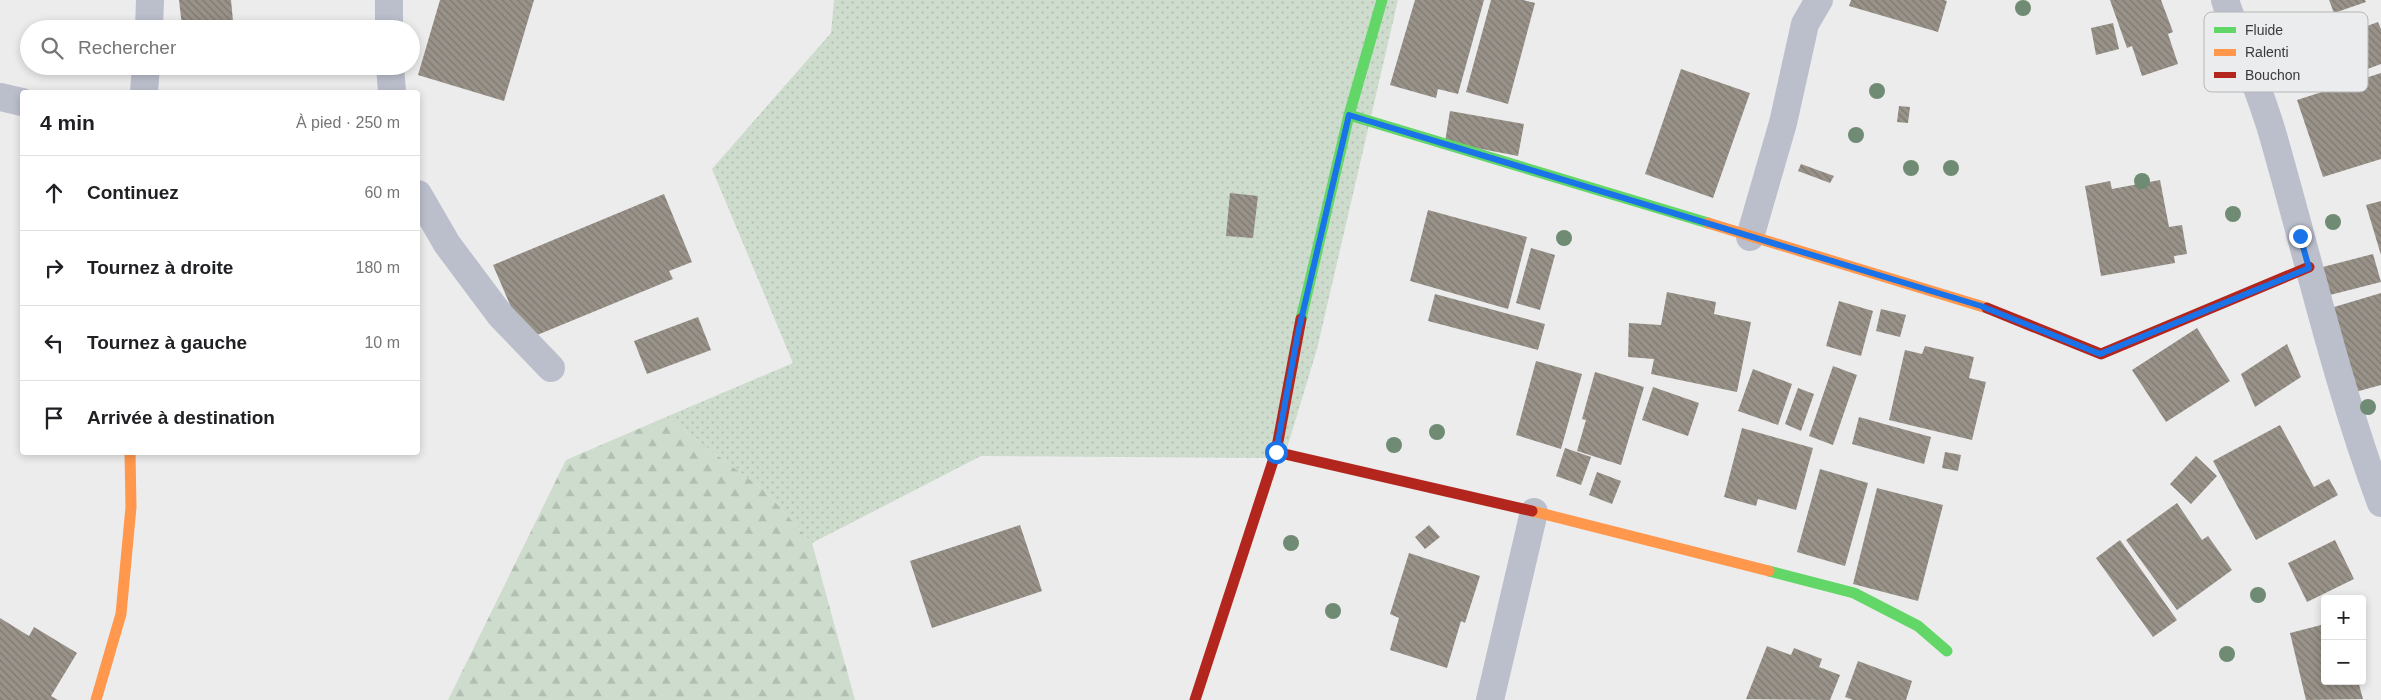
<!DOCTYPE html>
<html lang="fr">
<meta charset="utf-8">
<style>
:root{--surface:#fff;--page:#f6f6f6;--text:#202124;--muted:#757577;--line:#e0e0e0}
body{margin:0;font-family:Helvetica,sans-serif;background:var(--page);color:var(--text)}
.controls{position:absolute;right:15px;bottom:15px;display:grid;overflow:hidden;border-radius:5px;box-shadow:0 2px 8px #0003}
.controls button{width:45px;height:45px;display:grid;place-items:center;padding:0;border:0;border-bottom:1px solid var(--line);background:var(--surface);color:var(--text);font:25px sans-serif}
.stop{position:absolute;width:15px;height:15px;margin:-11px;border:4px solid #1a73e8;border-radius:50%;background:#fff}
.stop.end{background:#1a73e8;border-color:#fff;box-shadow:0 1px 5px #0008}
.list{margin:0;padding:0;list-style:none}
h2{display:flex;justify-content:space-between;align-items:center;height:65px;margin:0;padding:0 20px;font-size:21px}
h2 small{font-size:16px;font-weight:400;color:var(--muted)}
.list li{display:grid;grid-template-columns:32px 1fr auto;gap:15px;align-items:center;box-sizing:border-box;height:75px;padding:0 20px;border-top:1px solid var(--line)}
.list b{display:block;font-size:19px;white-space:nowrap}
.list em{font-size:16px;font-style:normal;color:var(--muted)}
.icon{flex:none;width:28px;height:28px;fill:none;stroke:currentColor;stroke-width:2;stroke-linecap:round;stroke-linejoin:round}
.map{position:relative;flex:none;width:2381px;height:700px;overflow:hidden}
.search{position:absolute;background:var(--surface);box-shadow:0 2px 8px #0003;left:20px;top:20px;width:400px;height:55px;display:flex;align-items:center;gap:12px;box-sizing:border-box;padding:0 18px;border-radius:28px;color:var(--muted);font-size:19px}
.panel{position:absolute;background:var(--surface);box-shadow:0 2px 8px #0003;left:20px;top:90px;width:400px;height:365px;border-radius:5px}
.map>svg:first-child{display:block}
.grass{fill:url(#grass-dots)}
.forest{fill:url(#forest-firs)}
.building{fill:url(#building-back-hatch)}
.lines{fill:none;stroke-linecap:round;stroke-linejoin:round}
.street{stroke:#bbbfcc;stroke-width:28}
.fast{stroke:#63d668;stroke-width:11}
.slow{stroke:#ff974d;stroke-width:11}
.jam{stroke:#b3261e;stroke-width:11}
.tree{fill:#708b73}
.route{stroke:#1a73e8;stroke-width:6}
.key{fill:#ebeced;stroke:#b6b7b8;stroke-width:1}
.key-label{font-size:14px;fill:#3a3a3b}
</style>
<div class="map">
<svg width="2381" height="700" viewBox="0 0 2381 700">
<defs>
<pattern id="grass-dots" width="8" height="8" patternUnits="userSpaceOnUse" patternTransform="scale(1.25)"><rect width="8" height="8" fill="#cddccd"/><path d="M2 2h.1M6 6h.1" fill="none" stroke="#b1beb1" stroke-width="1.8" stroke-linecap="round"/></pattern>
<pattern id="forest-firs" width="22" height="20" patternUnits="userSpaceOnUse" patternTransform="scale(1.25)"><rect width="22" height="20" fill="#cddccd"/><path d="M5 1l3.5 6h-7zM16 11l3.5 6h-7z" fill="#b1beb1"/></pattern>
<pattern id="building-back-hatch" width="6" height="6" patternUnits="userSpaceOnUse" patternTransform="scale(1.25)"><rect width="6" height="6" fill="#989289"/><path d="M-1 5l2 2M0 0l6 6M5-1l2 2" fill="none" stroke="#7d7871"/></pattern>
</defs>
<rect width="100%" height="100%" fill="#ececec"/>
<path class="grass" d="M834,0H1398L1317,349L1284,458L981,456L812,543L765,491L666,417L793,363L712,169L831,33Z"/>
<path class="forest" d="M666,417L765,491L812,543L855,700H448L566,460Z"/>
<path class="building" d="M179,0H231L233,21L182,26Z
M440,0H534L504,101L418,75Z
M1415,0H1484L1458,94L1438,89L1436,98L1390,85Z
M1491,0H1523L1535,3L1508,104L1466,92Z
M1851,0H1944L1947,1L1938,32L1849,6Z
M2110,0H2161L2173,32L2168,34L2178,64L2142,76L2132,46L2127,48Z
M2329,0H2365L2366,2L2334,13Z
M2378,22L2381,29V64L2362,71L2348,33Z
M2113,23L2119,49L2096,55L2091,28Z
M1681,69L1750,93L1713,198L1645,174Z
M2381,73V159L2323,177L2297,100Z
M1899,106L1910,107L1908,123L1897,122Z
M1450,111L1524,124L1518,156L1445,142Z
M1801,164L1834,176L1830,183L1798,171Z
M2160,180L2169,227L2182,225L2187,254L2174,256L2175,263L2101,276L2085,186L2110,181L2112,189Z
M1230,193L1258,196L1253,238L1226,236Z
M664,194L692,262L669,271L673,279L525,340L493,265Z
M2381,201V255L2366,205Z
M1428,210L1527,237L1508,309L1410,281Z
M1531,248L1555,255L1540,310L1516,303Z
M2373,254L2381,282L2322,297L2315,269Z
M1667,292L1716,302L1714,314L1751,322L1737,392L1651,374L1654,359L1628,357L1629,323L1661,325Z
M2381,293V385L2348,394L2324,310Z
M1435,294L1545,324L1538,350L1428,321Z
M1839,301L1873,311L1861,356L1826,346Z
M1881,309L1906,315L1900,337L1876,331Z
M698,317L711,350L647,374L634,341Z
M2197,328L2230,381L2166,422L2132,370Z
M2287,344L2301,377L2255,407L2241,374Z
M1925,346L1974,357L1969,378L1986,382L1972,440L1889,420L1905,350L1922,354Z
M1536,361L1582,374L1561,449L1516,435Z
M1833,366L1857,375L1833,445L1809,436Z
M1753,369L1792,384L1778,425L1738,411Z
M1595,372L1644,387L1621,465L1577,451L1586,420L1582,419Z
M1653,387L1699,403L1688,436L1642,420Z
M1798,388L1814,394L1801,431L1785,424Z
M1859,417L1931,437L1924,464L1852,444Z
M2280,425L2314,487L2329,479L2338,495L2256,540L2213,461Z
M1742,428L1813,448L1796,510L1758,499L1756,506L1724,497Z
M1565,448L1591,457L1581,485L1556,476Z
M1945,452L1961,455L1958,471L1942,468Z
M2196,456L2217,476L2191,504L2170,484Z
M1820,469L1868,483L1845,566L1797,552Z
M1597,472L1621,481L1612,504L1589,495Z
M1877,488L1943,505L1918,601L1853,584Z
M2177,503L2202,540L2208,536L2232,570L2177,610L2126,540Z
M1020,525L1042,591L932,628L910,561Z
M1429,525L1440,537L1425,549L1415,537Z
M2120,540L2177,620L2153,637L2096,558Z
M2335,540L2354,579L2307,602L2288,563Z
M1409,553L1480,576L1465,623L1461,621L1447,668L1390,650L1399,618L1390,614Z
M0,618L29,636L34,627L77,653L51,696L58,700H0Z
M2325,624V681H2358L2363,699L2306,700L2290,633Z
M1767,646L1791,655L1794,648L1822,659L1819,667L1840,675L1830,700L1746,699Z
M1858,661L1912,681L1906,700H1853L1845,697Z"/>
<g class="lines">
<path class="street" d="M2225,0C2240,47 2261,92 2274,139C2309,261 2337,385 2381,503
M149,29L150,0
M389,29V0
M390,66L392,92
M144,92L146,66
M0,97L22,102
M418,194L447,244L500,315L551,368
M1750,237L1783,123L1805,24L1819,0
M1490,700L1534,512"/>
<path class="fast" d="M1349,115L1708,223
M1301,319L1349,115L1382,0
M1769,571L1854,593L1918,626L1947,651"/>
<path class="slow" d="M1708,223L1987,308
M1532,511L1769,571
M96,700L121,614L131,507L130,452"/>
<path class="jam" d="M1987,308L2101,354L2309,267
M1276,452L1532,511
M1195,700L1276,452L1301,319"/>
</g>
<g class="tree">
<circle cx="2023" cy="8" r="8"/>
<circle cx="1877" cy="91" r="8"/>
<circle cx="1856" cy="135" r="8"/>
<circle cx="1911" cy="168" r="8"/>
<circle cx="1951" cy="168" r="8"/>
<circle cx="2142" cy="181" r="8"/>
<circle cx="2233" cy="214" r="8"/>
<circle cx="2333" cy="222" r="8"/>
<circle cx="1564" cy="238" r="8"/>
<circle cx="2368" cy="407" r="8"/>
<circle cx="1437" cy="432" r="8"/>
<circle cx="1394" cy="445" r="8"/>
<circle cx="1291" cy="543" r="8"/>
<circle cx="2258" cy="595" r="8"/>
<circle cx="1333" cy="611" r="8"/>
<circle cx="2227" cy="654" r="8"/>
</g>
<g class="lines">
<path class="route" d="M1276,452L1298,333L1349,115L1981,306L2100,354L2309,268L2300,236"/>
</g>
<rect x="2204" y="12" width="164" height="80" rx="8" class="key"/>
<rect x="2214" y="27" width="22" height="6" fill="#63d668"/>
<rect x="2214" y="49" width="22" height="7" fill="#ff974d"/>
<rect x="2214" y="72" width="22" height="6" fill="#b3261e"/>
<g class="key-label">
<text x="2245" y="35">Fluide</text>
<text x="2245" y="57">Ralenti</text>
<text x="2245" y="80">Bouchon</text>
</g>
</svg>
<div class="controls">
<button>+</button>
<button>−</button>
</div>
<div class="stop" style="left:1276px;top:452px"></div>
<div class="stop end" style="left:2300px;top:236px"></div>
<div class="search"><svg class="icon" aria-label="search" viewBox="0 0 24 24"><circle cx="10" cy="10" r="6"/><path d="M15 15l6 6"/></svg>Rechercher</div>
<section class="panel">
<h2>4 min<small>À pied · 250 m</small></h2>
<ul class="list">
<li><svg class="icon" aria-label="ahead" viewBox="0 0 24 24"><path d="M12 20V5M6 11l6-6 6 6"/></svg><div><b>Continuez</b></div><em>60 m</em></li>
<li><svg class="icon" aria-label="right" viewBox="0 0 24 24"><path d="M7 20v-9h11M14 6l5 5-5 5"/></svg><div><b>Tournez à droite</b></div><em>180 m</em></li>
<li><svg class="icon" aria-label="left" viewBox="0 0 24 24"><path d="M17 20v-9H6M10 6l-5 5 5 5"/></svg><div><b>Tournez à gauche</b></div><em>10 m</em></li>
<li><svg class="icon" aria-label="arrive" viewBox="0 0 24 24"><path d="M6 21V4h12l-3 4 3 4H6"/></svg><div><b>Arrivée à destination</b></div></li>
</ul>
</section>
</div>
